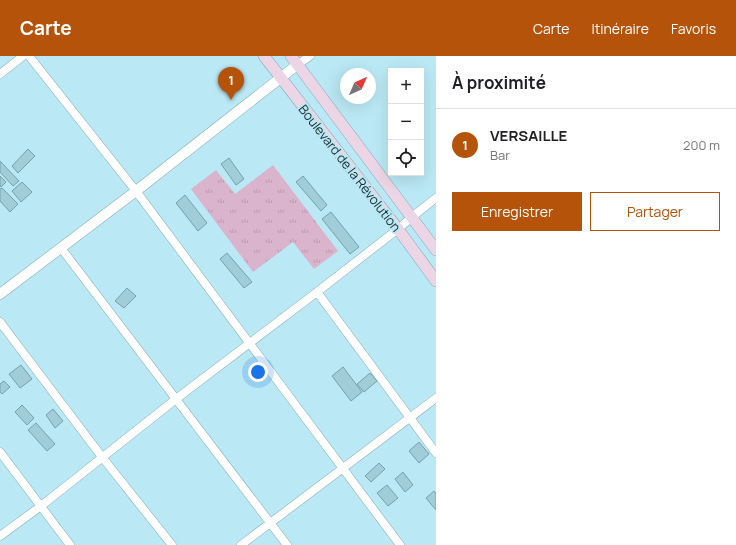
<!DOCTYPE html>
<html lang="fr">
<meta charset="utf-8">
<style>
:root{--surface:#fff;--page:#f6f6f6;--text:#202124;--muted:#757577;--line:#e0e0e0;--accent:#b45309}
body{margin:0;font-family:Manrope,sans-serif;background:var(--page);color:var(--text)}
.controls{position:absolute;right:12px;top:12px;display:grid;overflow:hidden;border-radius:0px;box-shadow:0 4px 16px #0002}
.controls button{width:36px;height:36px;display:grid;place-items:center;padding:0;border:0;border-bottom:1px solid var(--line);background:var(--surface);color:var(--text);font:20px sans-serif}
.compass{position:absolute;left:340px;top:12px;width:36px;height:36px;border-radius:50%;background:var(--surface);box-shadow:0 4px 16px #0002;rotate:45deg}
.you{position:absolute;left:258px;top:316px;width:14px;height:14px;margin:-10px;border:3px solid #fff;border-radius:50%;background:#1a73e8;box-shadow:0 0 0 6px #1a73e833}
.badge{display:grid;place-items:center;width:26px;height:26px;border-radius:50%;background:var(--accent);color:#fff;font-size:13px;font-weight:700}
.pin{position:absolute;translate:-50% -33px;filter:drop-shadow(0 1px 2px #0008)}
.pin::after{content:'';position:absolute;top:21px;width:14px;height:12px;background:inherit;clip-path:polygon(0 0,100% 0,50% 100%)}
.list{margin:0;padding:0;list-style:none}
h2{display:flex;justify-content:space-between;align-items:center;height:52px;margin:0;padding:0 16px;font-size:17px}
h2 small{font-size:13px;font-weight:400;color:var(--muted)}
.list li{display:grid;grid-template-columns:26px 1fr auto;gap:12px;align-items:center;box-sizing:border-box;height:72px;padding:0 16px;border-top:1px solid var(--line)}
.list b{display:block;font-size:15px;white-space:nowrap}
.list p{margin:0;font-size:13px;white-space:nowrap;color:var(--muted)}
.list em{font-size:13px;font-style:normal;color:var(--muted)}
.actions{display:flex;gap:8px;padding:12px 16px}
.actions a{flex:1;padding:9px 0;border:1px solid var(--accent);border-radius:0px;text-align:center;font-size:14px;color:var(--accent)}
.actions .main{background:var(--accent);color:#fff}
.icon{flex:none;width:22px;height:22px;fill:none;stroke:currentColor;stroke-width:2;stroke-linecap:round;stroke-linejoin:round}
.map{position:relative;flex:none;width:436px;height:489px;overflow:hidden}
header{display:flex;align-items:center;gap:24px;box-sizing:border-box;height:56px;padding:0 20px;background:var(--accent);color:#fff}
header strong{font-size:19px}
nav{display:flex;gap:22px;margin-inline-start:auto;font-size:14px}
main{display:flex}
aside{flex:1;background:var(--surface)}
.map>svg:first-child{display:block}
.park{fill:url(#park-tufts)}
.building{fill:#a0cdd8;stroke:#75a1ac}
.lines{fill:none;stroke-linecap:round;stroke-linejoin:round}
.minor-casing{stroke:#80adb7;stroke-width:9}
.tertiary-casing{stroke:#80adb7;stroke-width:11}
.secondary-casing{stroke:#80adb7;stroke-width:12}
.minor{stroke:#fff;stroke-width:8}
.tertiary{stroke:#fff;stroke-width:10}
.secondary{stroke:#ecd6e5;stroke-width:11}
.labels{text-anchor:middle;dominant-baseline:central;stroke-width:3.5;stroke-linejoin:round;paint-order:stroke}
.street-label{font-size:13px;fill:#182a2f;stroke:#bae8f4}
</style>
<header>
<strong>Carte</strong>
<nav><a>Carte</a><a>Itinéraire</a><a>Favoris</a></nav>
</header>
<main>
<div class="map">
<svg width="436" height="489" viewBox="0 0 436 489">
<defs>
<pattern id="park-tufts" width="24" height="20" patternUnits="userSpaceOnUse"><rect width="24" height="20" fill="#dab4cc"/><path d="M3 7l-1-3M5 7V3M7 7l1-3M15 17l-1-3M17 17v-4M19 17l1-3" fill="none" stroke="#ba9bb0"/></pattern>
</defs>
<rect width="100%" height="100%" fill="#bae8f4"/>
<path class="park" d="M273,109L338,195L314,213L293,186L253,216L191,133L216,114L235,138Z"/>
<path class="building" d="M28,93L35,100L18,117L12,110Z
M229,102L244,123L236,129L221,108Z
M0,105L19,125L13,130L0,116Z
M0,120L6,126L1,131L0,130Z
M303,120L327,149L321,155L296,126Z
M22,126L32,136L21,146L12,135Z
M2,132L18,148L10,156L0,145V133Z
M185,139L207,167L198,175L176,147Z
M331,156L359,191L350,198L322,163Z
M227,197L252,226L244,232L220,203Z
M127,232L136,240L124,252L115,245Z
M21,309L32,323L20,332L9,318Z
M343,311L362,336L351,345L332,320Z
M370,317L377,325L364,336L357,328Z
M4,325L10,331L2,338L0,336V328Z
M22,349L34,362L27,369L15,356Z
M53,353L63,365L55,372L46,359Z
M36,367L55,388L47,395L28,374Z
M419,386L429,398L419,407L409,395Z
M379,407L385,413L371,426L365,420Z
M403,416L413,429L405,436L395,423Z
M387,429L398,442L388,450L377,437Z
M434,435L436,438V454L426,442Z"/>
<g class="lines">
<g class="minor-casing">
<path id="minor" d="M29,0L136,135L400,489
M297,9L310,0
M0,18L23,0
M61,192L287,489
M317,236L436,397
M0,266L102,401L172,489
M0,396L70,489
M0,480L41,450L176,343L317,236L398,173L412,161L436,142
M241,489L436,342"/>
</g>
<g class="tertiary-casing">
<path id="tertiary" d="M0,238L136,135L297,9"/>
</g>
<g class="secondary-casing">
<path id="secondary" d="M264,0L398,173L436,225
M291,0L436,194"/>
</g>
<use href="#minor" class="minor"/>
<use href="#tertiary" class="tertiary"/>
<use href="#secondary" class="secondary"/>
</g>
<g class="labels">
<g class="street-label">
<text transform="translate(350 112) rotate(52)">Boulevard de la Révolution</text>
</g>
</g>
</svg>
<div class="controls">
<button>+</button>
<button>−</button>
<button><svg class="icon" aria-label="locate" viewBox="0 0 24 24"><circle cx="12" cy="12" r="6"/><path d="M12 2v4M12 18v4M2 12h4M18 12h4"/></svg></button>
</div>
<svg class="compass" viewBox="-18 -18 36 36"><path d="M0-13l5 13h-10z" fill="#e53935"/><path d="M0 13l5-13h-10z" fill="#757577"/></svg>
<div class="you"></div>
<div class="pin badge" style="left:231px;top:44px">1</div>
</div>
<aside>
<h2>À proximité<small></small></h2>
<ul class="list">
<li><span class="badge">1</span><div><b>VERSAILLE</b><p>Bar</p></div><em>200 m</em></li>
</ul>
<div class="actions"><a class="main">Enregistrer</a><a>Partager</a></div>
</aside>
</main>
